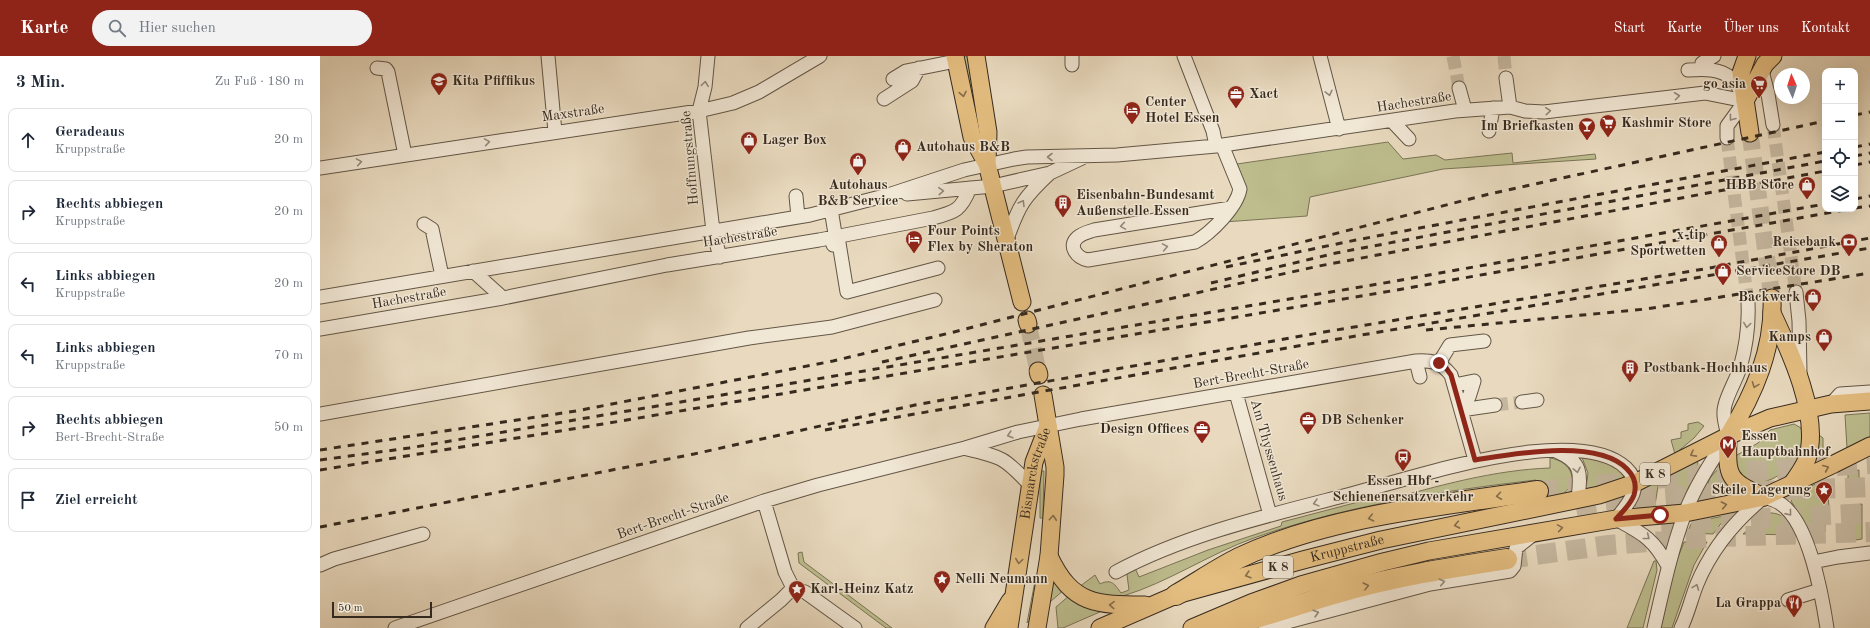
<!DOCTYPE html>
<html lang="de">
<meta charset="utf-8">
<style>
:root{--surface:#fff;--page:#f2f2f3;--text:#1f2937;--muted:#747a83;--line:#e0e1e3;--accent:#8f2418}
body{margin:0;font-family:"Old Standard TT",serif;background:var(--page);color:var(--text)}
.controls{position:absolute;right:12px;top:12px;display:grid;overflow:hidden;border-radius:8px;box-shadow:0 4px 16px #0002}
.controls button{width:36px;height:36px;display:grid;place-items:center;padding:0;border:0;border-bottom:1px solid var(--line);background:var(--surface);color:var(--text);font:20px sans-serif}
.compass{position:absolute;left:1454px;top:12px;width:36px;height:36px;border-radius:50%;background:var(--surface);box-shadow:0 4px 16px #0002;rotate:357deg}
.scale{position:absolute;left:12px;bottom:10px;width:100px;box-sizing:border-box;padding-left:4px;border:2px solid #362a1e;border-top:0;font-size:11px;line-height:14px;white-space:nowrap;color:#362a1e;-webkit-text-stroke:3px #f1e7d5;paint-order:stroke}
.stop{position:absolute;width:12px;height:12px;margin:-9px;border:3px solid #8f2418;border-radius:50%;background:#fff}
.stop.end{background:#8f2418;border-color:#fff;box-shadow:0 1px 4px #0008}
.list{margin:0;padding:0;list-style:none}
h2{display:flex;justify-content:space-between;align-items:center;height:52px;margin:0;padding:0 16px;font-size:17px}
h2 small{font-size:13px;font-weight:400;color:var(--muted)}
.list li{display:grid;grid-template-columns:26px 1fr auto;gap:12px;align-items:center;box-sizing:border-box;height:64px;margin:0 8px 8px;padding:0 8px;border:1px solid var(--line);border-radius:8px}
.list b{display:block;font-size:15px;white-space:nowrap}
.list p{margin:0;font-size:13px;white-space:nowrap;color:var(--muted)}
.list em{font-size:13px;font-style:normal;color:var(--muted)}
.icon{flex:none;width:22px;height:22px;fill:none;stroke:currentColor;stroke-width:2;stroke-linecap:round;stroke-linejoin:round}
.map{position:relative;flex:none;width:1550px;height:572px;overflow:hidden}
header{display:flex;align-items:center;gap:24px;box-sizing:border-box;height:56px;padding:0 20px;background:var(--accent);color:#fff}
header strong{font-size:19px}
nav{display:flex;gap:22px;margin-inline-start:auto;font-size:14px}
.search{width:280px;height:36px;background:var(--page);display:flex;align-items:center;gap:10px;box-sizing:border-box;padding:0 14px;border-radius:22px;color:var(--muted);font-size:15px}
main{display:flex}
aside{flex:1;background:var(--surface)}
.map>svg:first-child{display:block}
.green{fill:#bdbd8e;stroke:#7a7456}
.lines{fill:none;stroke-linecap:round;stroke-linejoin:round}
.minor-tunnel{stroke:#c5b79f;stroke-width:13;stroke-dasharray:13 6;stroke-linecap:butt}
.major-tunnel{stroke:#c5b79f;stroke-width:17;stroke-dasharray:17 8;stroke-linecap:butt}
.highway-tunnel{stroke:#c5b79f;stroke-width:20;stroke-dasharray:20 10;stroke-linecap:butt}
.minor-casing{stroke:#635646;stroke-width:15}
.major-casing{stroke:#362a1e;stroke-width:19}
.highway-casing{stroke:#362a1e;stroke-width:22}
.minor{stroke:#f1e7d5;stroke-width:13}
.major{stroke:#e4bd80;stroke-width:17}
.highway{stroke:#e4bd80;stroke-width:20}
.rail{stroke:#362a1e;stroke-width:3;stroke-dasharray:7 7;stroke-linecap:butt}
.oneway{stroke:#94887a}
.oneway2{stroke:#846c4a}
.route{stroke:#8f2418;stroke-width:5}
.labels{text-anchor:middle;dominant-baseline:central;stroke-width:3;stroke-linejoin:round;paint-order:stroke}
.shield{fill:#f1e7d5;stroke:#6e6355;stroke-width:1}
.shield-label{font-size:13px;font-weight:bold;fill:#362a1e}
.poi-label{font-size:14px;font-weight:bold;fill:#362a1e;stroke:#f1e7d5;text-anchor:start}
.street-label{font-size:14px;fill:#362a1e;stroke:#f1e7d5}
</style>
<header>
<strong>Karte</strong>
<div class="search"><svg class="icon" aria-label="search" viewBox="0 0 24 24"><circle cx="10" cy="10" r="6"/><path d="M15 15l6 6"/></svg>Hier suchen</div>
<nav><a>Start</a><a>Karte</a><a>Über uns</a><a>Kontakt</a></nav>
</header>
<main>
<aside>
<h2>3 Min.<small>Zu Fuß · 180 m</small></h2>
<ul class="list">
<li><svg class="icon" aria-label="ahead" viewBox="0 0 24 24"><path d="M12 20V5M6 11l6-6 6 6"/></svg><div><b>Geradeaus</b><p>Kruppstraße</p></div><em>20 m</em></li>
<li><svg class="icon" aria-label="right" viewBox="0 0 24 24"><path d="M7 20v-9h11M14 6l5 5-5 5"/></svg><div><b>Rechts abbiegen</b><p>Kruppstraße</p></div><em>20 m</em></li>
<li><svg class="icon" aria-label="left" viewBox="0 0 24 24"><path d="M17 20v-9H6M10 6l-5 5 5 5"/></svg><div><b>Links abbiegen</b><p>Kruppstraße</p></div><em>20 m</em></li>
<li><svg class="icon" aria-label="left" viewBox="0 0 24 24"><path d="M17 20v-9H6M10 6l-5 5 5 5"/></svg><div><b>Links abbiegen</b><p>Kruppstraße</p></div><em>70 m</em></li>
<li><svg class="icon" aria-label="right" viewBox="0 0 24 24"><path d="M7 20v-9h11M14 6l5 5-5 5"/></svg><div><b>Rechts abbiegen</b><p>Bert-Brecht-Straße</p></div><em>50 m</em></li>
<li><svg class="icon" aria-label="arrive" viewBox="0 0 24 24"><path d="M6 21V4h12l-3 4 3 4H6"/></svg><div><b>Ziel erreicht</b></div></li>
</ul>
</aside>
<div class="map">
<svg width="1550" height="572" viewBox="0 0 1550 572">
<rect width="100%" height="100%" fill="#e9dabf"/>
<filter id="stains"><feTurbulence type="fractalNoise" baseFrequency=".005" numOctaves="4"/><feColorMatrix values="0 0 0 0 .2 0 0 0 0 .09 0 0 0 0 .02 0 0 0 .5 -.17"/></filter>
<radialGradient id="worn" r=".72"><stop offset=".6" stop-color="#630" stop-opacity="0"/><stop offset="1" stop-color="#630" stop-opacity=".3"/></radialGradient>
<path class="green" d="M643,0H647L663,66L658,67Z
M1068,86L1083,103L1116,99L1125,104L1192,97L1193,107L1275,98L1276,103L1123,113L990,141L987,160L904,166C929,141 929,141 917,108Z
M1550,357V381L1527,392L1525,359Z
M1378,366L1384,370L1374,382L1355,398L1351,384L1361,382V376L1368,374V368Z
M1474,368L1481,372C1489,394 1470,414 1452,423C1447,425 1439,428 1434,427C1429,427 1424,423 1420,421L1413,405L1417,399L1438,387L1450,374Z
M1499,379L1503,382V406L1493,408Z
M1261,399C1274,403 1299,407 1304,422L1266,434L1268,417Z
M1230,402C1252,405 1261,428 1241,439C1235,442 1225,442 1218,443L1216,424C1121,435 1024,450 934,482C889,498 849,526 803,540L784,542L759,531L775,519L780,528C792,522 795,529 801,537L809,534L807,519L810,514L815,512L819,521L888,494L961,470L962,466L1061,440L1063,445C1118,430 1173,414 1230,412Z
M1376,404L1378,407L1363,446L1347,448L1352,418Z
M1398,413L1406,429L1413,435L1383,440L1390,422Z
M1539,414V436L1528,438V416Z
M720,415H724L723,457V462H720Z
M1504,423V434L1508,433L1509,454L1505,455V476L1490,479L1482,462L1471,445L1474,440Z
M1339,424L1335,449L1315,450L1314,448L1323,431Z
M1542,448V483L1529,485L1528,450Z
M1448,457C1464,456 1469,467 1475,479L1423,478Z
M1404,460L1406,461L1393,478L1367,477L1372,466Z
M1364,486H1387L1374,509L1352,572H1340L1355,509Z
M482,496L484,506L572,572H566L479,507L478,497Z
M1334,505H1336L1337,514L1323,572H1307Z
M716,520H718L711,563L707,567Z
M733,521L745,533L730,546Z
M750,539L781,553L782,555L743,572H738L736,551Z"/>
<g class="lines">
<path class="minor-tunnel" d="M1133,0L1139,32
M1184,0L1186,22
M1453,69L1476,236
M1407,82L1428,247
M1175,349L1202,346"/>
<path class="major-tunnel" d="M1430,77L1452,242
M708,268L718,315"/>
<path class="highway-tunnel" d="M1218,435L1393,417L1550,408
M1256,451C1354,436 1452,435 1550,431
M1341,467L1550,457
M1187,503L1289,489L1397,481L1550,476"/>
<g class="minor-casing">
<path id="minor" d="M228,0L235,76
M388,0L385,31L379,55L393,175L400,201
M864,0L893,75L896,90
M1000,0L1019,73
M1382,7L1394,0
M752,9V0
M57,12L66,13L68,16L85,99
M1368,14C1383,13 1401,12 1412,23C1417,27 1420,35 1423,40
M1442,15L1448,38L1453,69
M1186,22L1190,51
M573,23L586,15L636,5
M1139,32L1145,54
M564,43L592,25L599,12
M1073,66L1089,83
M1169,75L1173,52
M1407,82V70L1425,45
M902,89L920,133C917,151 891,177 875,186L768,204C757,202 747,190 758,181C763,177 768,176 774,174L911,152
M0,112L379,55L413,47L439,36L500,0
M587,138L673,130L730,117L762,102
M476,140L478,161
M511,153L516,184L513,189
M104,168L112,173L122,220
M687,183C699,149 704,141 730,117
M516,184L519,187L527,236L618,212
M153,215L183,242L347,209L499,184L613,162C636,156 641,154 650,132
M1476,236L1479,265L1480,317
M0,241L490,159L568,139L644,114L694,103L707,101L797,99L896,90L1135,55L1190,51L1205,55L1224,56L1385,37L1425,45
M0,273L183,242
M1096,305L1100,321
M1119,307L1130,289L1164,285
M1134,329L1154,325L1149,341L1140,348
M916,337L950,459
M1202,346L1217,344
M1511,348L1520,338L1550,336
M1141,354L1175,349
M0,358L429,282L512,271L615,244
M647,393C682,401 685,402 710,429
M1238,396C1264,407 1260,420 1258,444
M444,445L465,516L473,532L485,536L535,572
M1493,506L1518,501L1550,497
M0,509L14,503L103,478
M796,516C866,478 954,458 1031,438C1090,422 1149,403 1210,396C1238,393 1284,391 1306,412C1325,430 1308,448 1296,463C1323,478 1333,482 1348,510
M1468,544L1500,534
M75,572L444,445L498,429L645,392L698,376L761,363L1096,305C1111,304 1121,306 1131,319L1155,404
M427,572L461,544L473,532
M945,572L1110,528L1190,515L1194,510L1196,492L1215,477
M1334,572C1343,533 1351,495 1365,457C1375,430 1392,405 1408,380C1406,370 1402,359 1405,349C1408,337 1416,324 1420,312C1426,291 1429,268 1428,247
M1361,572C1368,558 1371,543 1377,528C1391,494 1416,464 1444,441C1449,443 1456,444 1461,448C1489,467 1502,539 1507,572"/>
</g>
<g class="major-casing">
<g id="major">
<path d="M635,0L652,81L667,108L702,246"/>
<path d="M656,0L668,76L667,108"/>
<path d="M1427,0L1421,17L1430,77"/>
<path d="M1425,45L1445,8L1453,0"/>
<path d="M1452,257C1470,295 1501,361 1487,403C1483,413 1477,421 1471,429"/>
<path d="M707,264L708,268"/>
<path d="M718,315L719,319"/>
<path d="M1408,380C1434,338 1454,293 1452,242"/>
<path d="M1408,380C1407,420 1406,424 1444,441"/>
<path d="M729,500C752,549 776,549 825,549"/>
<path d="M674,572L690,545"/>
<path id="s1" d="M689,572L714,406L728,370"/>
<path d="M717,572L729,500L735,419V411L723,339"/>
<path id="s2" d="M780,572L856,539L983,504L1061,484L1279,439L1315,427L1408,380L1450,362L1511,348L1550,345"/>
<path d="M872,572L931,547L981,529L1063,506L1109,495L1296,463L1365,457L1444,441L1514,408L1550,390"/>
</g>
</g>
<g class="highway-casing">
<path id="highway" d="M856,539C877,527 897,513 919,502C1007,460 1122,449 1218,435
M901,572C939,562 977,549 1014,538C1071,521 1129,512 1187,503"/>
</g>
<use href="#minor" class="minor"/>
<use href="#major" class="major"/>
<use href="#highway" class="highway"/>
<path class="rail" d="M1535,59L1550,56
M1535,91L1550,88
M1535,100L1550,97
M1535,109L1550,106
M1535,143L1550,140
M1535,152L1550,150
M906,211L1036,184L1505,96
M891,227L1016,197L1505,105
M1106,274L1326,253L1550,217
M562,306L999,210L1505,115
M505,374L995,287L1550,192
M0,394L256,355L513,305L634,276L1169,138L1505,65
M0,404L89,392L1070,226L1505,148
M0,414L283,368L1071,235L1530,153
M0,471L374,398L595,349L1004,276L1384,213L1550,182"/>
</g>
<defs><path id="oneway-chevron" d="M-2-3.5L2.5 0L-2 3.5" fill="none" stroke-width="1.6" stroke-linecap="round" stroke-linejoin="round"/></defs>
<g class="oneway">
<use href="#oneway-chevron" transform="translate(385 28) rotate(-82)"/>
<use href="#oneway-chevron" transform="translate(1009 37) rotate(76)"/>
<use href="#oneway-chevron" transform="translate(1357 40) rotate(-7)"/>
<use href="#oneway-chevron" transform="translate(1228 55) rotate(-5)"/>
<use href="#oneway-chevron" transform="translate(1412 62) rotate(127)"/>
<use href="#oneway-chevron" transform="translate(167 86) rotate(-9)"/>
<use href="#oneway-chevron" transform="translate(730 101) rotate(180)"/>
<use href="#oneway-chevron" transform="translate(39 106) rotate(-9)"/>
<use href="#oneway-chevron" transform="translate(621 135) rotate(-4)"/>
<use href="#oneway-chevron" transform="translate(702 147) rotate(-59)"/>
<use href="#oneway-chevron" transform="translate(803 170) rotate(171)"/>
<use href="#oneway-chevron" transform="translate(845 191) rotate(-10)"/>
<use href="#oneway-chevron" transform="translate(1427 269) rotate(98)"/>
<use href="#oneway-chevron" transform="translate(690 379) rotate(163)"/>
<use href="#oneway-chevron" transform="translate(1257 414) rotate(78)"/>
<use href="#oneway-chevron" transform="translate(996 447) rotate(165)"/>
<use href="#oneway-chevron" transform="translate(1469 457) rotate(51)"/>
<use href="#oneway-chevron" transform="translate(1327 481) rotate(38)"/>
<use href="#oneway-chevron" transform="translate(1122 526) rotate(-11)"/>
<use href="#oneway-chevron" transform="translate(1376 531) rotate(-69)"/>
<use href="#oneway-chevron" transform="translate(996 557) rotate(-16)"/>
</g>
<g class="oneway2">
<use href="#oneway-chevron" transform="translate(643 38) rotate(79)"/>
<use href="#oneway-chevron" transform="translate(1435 329) rotate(111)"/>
<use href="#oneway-chevron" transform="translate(1373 398) rotate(152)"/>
<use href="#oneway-chevron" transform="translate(1506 412) rotate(-23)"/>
<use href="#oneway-chevron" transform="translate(1179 440) rotate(172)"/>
<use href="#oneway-chevron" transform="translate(1404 449) rotate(-11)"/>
<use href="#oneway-chevron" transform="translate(733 462) rotate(-85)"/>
<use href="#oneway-chevron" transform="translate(1051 462) rotate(168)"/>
<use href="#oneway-chevron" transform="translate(1137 469) rotate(169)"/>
<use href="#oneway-chevron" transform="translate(1240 472) rotate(-9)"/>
<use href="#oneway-chevron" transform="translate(699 505) rotate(98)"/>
<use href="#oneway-chevron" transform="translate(928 519) rotate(164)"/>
<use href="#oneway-chevron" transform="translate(1046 530) rotate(-14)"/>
<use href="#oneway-chevron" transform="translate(792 549) rotate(-177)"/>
</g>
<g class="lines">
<path class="route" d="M1119,307L1126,312L1131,319L1155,404C1194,398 1277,382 1307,413C1314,420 1317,429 1314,439C1311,448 1302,456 1296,463L1340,459"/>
</g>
<defs>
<g id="school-pin" transform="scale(0.9)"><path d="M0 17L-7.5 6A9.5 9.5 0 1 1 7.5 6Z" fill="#8f2418" stroke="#f1e7d5"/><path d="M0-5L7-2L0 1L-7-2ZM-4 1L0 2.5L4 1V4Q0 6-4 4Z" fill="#fff"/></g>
<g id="supermarket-pin" transform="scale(0.9)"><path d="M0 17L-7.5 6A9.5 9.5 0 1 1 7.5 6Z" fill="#8f2418" stroke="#f1e7d5"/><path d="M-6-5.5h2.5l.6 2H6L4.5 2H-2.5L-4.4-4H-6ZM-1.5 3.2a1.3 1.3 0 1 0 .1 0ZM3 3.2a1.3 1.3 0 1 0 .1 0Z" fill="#fff"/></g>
<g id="office-pin" transform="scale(0.9)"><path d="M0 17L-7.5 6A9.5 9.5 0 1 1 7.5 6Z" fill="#8f2418" stroke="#f1e7d5"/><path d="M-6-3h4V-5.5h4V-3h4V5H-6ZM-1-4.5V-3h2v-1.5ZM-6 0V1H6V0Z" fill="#fff"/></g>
<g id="hotel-pin" transform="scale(0.9)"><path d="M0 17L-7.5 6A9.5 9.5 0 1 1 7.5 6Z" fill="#8f2418" stroke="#f1e7d5"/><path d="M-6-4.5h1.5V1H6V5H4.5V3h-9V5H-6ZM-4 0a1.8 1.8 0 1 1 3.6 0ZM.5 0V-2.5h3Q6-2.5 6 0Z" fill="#fff"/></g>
<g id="bar-pin" transform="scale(0.9)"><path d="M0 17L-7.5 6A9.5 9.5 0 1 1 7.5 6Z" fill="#8f2418" stroke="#f1e7d5"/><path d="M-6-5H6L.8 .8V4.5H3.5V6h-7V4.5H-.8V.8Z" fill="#fff"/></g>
<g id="shop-pin" transform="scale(0.9)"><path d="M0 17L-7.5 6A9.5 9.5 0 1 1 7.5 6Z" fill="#8f2418" stroke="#f1e7d5"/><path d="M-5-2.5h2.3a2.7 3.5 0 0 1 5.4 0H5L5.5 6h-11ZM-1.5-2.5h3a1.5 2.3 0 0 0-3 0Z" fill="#fff"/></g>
<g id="building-pin" transform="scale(0.9)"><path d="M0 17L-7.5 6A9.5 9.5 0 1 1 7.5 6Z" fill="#8f2418" stroke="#f1e7d5"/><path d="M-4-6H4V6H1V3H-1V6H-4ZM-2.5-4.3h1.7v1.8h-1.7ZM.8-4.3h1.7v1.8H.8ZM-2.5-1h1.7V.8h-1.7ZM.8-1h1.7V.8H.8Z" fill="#fff"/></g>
<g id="bank-pin" transform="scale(0.9)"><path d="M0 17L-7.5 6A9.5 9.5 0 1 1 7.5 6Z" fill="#8f2418" stroke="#f1e7d5"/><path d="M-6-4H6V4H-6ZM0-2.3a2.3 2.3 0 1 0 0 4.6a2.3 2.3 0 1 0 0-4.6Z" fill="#fff"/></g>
<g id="metro-pin" transform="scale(0.9)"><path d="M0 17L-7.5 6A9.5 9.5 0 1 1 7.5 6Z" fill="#8f2418" stroke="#f1e7d5"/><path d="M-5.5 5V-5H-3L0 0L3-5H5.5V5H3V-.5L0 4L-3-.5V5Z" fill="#fff"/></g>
<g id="bus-pin" transform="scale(0.9)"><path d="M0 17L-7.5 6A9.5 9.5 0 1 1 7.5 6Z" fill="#8f2418" stroke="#f1e7d5"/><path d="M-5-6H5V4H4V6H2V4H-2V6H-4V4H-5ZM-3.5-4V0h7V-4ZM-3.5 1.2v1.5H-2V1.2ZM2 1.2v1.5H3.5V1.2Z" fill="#fff"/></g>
<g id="sight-pin" transform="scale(0.9)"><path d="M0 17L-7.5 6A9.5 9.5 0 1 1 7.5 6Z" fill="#8f2418" stroke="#f1e7d5"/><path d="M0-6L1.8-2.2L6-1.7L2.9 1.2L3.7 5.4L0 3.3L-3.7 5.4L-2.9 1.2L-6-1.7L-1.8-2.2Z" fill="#fff"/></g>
<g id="restaurant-pin" transform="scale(0.9)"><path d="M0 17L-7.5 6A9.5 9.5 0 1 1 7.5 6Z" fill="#8f2418" stroke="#f1e7d5"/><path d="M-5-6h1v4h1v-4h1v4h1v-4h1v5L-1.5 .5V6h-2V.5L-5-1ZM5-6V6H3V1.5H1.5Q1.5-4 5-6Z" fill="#fff"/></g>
</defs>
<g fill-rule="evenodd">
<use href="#school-pin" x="119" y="25"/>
<use href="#supermarket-pin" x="1439" y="28"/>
<use href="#office-pin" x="916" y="38"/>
<use href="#hotel-pin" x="812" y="54"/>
<use href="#supermarket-pin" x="1288" y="67"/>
<use href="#bar-pin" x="1267" y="70"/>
<use href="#shop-pin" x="429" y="84"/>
<use href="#shop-pin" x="583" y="91"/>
<use href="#shop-pin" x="538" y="105"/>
<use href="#shop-pin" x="1487" y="129"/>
<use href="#building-pin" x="743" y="147"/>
<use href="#hotel-pin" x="594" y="183"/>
<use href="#bank-pin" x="1529" y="186"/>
<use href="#shop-pin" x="1399" y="187"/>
<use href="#shop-pin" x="1403" y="215"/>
<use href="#shop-pin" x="1493" y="241"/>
<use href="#shop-pin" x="1504" y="281"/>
<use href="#building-pin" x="1310" y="312"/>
<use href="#office-pin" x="988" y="364"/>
<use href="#office-pin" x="882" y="373"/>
<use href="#metro-pin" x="1408" y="388"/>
<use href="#bus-pin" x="1083" y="401"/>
<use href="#sight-pin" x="1504" y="434"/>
<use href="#sight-pin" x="622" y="523"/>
<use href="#sight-pin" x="477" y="533"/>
<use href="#restaurant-pin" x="1474" y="547"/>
</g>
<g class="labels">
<g class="shield">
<rect x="1320" y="407" width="30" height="22" rx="3"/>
<rect x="943" y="500" width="30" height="22" rx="3"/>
</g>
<g class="shield-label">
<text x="1335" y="418">K 8</text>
<text x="958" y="511">K 8</text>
</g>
<g class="poi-label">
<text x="132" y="25">Kita Pfiffikus</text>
<text x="1426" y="28" text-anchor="end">go asia</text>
<text x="929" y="38">Xact</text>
<text x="825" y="46">Center<tspan x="825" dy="16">Hotel Essen</tspan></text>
<text x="1301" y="67">Kashmir Store</text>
<text x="1254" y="70" text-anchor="end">Im Briefkasten</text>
<text x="442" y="84">Lager Box</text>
<text x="596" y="91">Autohaus B&amp;B</text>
<text x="538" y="129" text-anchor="middle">Autohaus<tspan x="538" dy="16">B&amp;B Service</tspan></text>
<text x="1474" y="129" text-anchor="end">HBB Store</text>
<text x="756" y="139">Eisenbahn-Bundesamt<tspan x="756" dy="16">Außenstelle Essen</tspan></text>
<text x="607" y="175">Four Points<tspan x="607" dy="16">Flex by Sheraton</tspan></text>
<text x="1386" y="179" text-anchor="end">x-tip<tspan x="1386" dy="16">Sportwetten</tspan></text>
<text x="1516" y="186" text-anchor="end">Reisebank</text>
<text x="1416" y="215">ServiceStore DB</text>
<text x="1480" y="241" text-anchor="end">Backwerk</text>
<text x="1491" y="281" text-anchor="end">Kamps</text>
<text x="1323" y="312">Postbank-Hochhaus</text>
<text x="1001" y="364">DB Schenker</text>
<text x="869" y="373" text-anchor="end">Design Offices</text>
<text x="1421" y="380">Essen<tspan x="1421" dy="16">Hauptbahnhof</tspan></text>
<text x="1083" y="425" text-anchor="middle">Essen Hbf -<tspan x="1083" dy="16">Schienenersatzverkehr</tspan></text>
<text x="1491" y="434" text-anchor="end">Steile Lagerung</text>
<text x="635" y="523">Nelli Neumann</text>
<text x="490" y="533">Karl-Heinz Katz</text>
<text x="1461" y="547" text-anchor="end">La Grappa</text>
</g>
<g class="street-label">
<text transform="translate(1094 46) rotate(-9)">Hachestraße</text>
<text transform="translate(253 57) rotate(-8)">Maxstraße</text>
<text transform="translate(370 102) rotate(-95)">Hoffnungstraße</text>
<text transform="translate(420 181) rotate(-9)">Hachestraße</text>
<text transform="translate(89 242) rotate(-10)">Hachestraße</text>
<text transform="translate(931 318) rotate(-10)">Bert-Brecht-Straße</text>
<text transform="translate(949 394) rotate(74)">Am Thyssenhaus</text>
<text stroke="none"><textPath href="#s1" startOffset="157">Bismarckstraße</textPath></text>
<text transform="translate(353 460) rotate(-19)">Bert-Brecht-Straße</text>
<text stroke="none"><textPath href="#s2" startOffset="260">Kruppstraße</textPath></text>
</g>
</g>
<rect width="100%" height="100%" filter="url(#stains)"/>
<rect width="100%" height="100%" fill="url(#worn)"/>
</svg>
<div class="controls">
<button>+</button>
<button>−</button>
<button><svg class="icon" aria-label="locate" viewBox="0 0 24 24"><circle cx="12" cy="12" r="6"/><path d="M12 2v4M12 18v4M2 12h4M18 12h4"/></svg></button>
<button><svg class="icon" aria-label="layers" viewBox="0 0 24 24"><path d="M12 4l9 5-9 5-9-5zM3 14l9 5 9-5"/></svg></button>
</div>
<svg class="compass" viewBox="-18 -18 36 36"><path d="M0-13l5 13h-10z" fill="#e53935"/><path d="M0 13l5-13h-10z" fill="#747a83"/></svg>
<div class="scale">50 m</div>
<div class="stop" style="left:1340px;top:459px"></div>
<div class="stop end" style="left:1119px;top:307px"></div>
</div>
</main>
